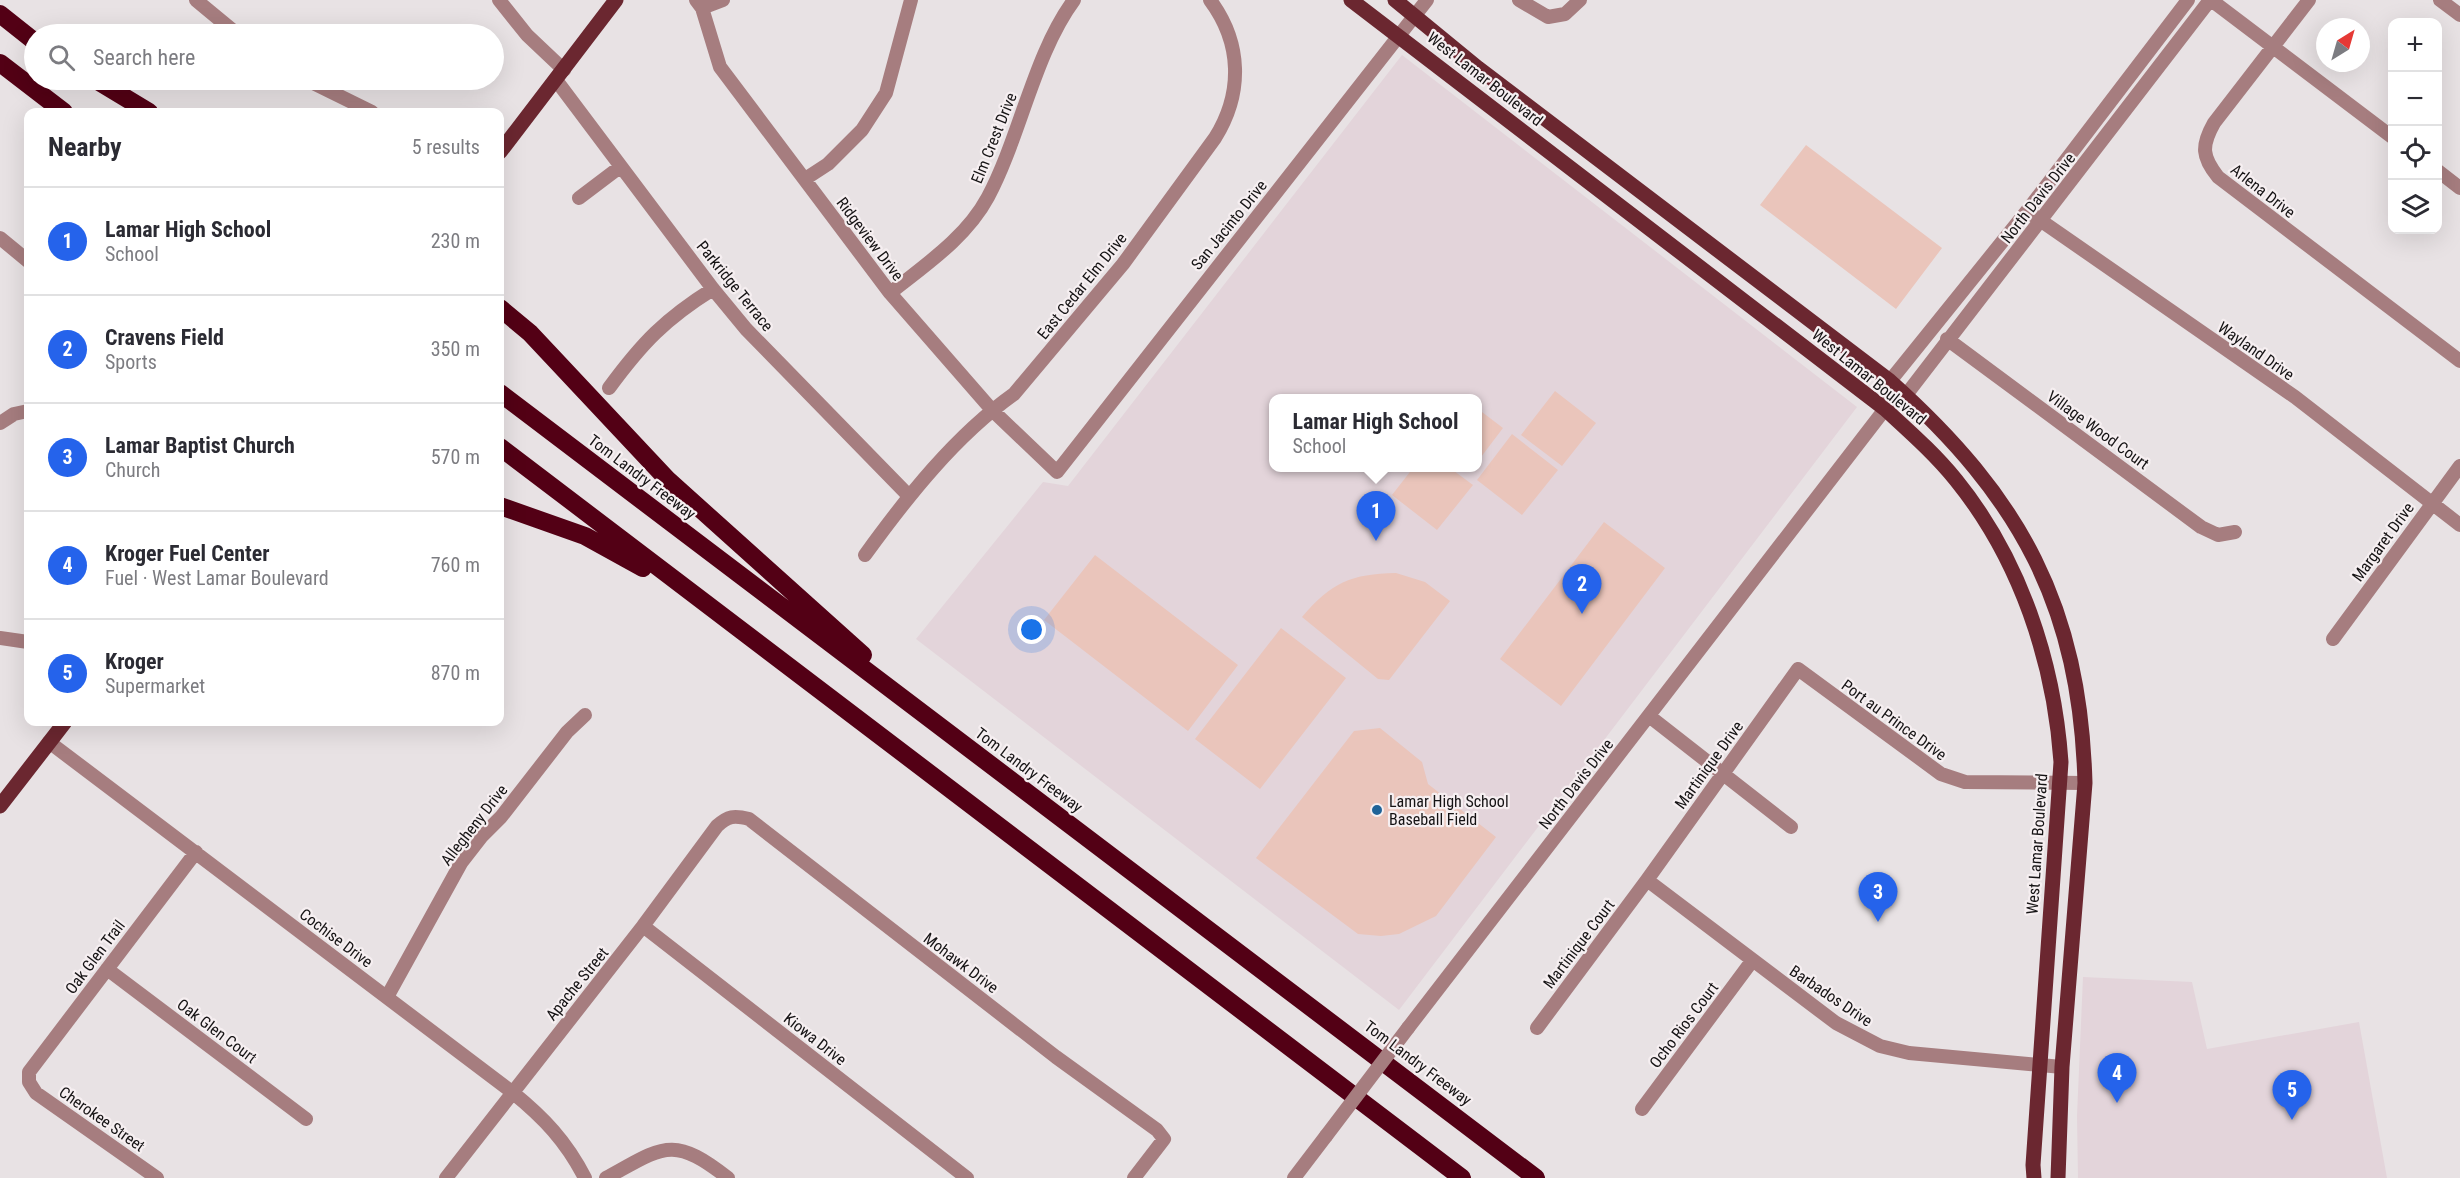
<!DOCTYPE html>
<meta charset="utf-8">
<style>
:root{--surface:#fff;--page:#f7f7f7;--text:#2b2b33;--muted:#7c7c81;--line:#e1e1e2;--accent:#2563eb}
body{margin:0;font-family:"Roboto Condensed",sans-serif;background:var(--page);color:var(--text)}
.controls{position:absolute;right:18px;top:18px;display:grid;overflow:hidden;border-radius:12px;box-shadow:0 6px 24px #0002}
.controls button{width:54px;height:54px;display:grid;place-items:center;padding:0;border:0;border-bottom:2px solid var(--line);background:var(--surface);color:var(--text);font:30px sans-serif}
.compass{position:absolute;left:2316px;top:18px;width:54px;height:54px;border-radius:50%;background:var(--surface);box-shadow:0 6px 24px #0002;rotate:37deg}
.you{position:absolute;left:1032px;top:630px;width:21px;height:21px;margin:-15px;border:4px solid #fff;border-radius:50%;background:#1a73e8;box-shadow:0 0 0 9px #1a73e833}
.badge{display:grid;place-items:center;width:39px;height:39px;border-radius:50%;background:var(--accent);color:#fff;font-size:20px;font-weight:700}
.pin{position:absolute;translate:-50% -50px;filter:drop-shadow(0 2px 3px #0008)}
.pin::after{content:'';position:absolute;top:32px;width:21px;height:18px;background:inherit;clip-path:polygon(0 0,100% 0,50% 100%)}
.popup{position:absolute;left:1269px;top:394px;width:213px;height:78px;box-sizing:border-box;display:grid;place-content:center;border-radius:12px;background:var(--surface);filter:drop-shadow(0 2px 4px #0005);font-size:20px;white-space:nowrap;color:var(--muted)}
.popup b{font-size:22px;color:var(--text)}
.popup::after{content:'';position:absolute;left:50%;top:100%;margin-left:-12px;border:12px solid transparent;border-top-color:var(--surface)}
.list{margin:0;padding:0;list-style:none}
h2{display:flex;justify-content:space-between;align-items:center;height:78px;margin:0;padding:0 24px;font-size:26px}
h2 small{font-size:20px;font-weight:400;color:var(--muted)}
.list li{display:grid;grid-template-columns:39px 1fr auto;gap:18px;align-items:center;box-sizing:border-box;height:108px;padding:0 24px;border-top:2px solid var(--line)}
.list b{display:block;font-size:22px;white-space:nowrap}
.list p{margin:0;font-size:20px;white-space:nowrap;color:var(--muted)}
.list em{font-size:20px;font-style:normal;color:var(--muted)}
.icon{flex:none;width:33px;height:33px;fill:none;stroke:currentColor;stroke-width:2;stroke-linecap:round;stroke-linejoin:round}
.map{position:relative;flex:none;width:2460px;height:1178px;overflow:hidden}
.search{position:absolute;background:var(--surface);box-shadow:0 6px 24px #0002;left:24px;top:24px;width:480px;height:66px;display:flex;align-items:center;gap:15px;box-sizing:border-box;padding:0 21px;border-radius:33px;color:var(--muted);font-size:22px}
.panel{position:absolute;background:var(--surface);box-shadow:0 6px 24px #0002;left:24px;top:108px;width:480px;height:618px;border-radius:12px}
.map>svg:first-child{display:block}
.built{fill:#e3d4da;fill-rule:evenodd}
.green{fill:#eac5bb}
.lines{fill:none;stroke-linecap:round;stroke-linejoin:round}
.minor{stroke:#a67d7f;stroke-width:14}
.major{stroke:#6b2730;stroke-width:15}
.highway{stroke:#530015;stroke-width:18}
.minor-bridge{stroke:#a67d7f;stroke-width:14}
.poi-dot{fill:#1f6398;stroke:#f6eff1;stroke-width:2}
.labels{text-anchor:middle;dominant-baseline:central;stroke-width:4.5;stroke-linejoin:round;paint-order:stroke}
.street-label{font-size:16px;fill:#151314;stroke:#f6eff1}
.poi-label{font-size:16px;fill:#151314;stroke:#f6eff1;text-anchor:start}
</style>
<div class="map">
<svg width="2460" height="1178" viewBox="0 0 2460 1178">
<rect width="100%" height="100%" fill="#e8e2e4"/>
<path class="built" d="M1402,55L1857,407L1399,1010L916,639L1043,482L1068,486ZM1274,398H1478V468H1274Z
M2083,977L2192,982L2207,1049L2359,1022L2387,1178H2078L2077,1116Z"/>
<path class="green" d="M1806,145L1942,248L1896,309L1760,205Z
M1555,391L1596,423L1562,466L1521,435Z
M1478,409L1503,428L1478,461Z
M1512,434L1558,470L1522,515L1477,480Z
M1413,468H1450L1473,485L1437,530L1392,495Z
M1604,522L1665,568L1561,706L1500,659Z
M1095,555L1238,665L1188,731L1044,620Z
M1396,573L1425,582L1450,601L1389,680L1378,679L1302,617C1332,582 1351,574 1396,573Z
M1281,628L1346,678L1260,789L1195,739Z
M1380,728L1422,762L1428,784L1496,837L1436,916L1399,934L1381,936L1358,934L1256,858L1354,731Z"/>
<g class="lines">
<path class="minor" d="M196,0L237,34
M499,0L527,35L564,70
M696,0L702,8L720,67L890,293L992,410L1057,472L1427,0
M1519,0L1548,17L1565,14L1580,0
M2211,0L2392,137
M2309,0L2214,123C2201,146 2202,157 2218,177L2460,361
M2440,0L2460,15
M702,8L723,0
M307,80L372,112
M556,80L713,289L746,329L908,495
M2438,171L2460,188
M805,179L828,164L862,130L886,93L911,0
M579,198L620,167
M2027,211L2295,397L2460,525
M0,238L28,261
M890,293C925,265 966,238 988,197C1020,137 1034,54 1074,0
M1947,339L2201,527L2218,535L2235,532
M609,388C642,343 665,319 713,289
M1885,409L1890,381L2027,211L2188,0
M0,423L14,414L28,411
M865,555C907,497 955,436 1014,394L1123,264L1215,138C1243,93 1242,43 1210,0
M0,638L28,642
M2333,639L2460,466
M1649,716L1791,827
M49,742L512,1092C544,1118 566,1141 585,1178
M1647,880L1836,1023L1880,1046L1909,1053L2062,1067
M643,926L967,1178
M107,969L306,1119
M387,997L461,863L482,836L501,817L567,732L585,715
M1408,1028L1885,409L1906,395L2210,0
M1537,1028L1647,880L1798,669L1941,774L1965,782L2085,783
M1642,1109L1752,961
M157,1178L36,1093L29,1082V1072L196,852
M446,1178L643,926L717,826C728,816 734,815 749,819L1056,1057L1157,1130L1164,1139L1134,1178
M606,1178C663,1147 672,1134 728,1178
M1294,1178L1326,1136"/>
<path class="major" d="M1351,0L1885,409C1910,432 1935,454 1956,480C2020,559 2054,661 2061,762L2033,1165L2034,1178
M1395,0L1478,68L1890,381C2021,498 2080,606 2085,783L2062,1067L2058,1178
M500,152L616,0
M0,806L65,722"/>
<path class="highway" d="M0,14L34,41
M0,63L64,112
M96,80L149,112
M500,308L530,333L667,479L863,655
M500,393L1536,1178
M500,447L1462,1178
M500,506L585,536L643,568"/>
<path class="minor-bridge" d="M1326,1136L1408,1028"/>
</g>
<circle class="poi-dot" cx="1377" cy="810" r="6"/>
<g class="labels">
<g class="street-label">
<text transform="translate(1485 79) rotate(38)">West Lamar Boulevard</text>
<text transform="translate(994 138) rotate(-68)">Elm Crest Drive</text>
<text transform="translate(2263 191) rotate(38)">Arlena Drive</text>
<text transform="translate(2038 198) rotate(-52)">North Davis Drive</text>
<text transform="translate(1229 225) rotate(-51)">San Jacinto Drive</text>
<text transform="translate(870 239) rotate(53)">Ridgeview Drive</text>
<text transform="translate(735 286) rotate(51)">Parkridge Terrace</text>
<text transform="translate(1082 286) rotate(-51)">East Cedar Elm Drive</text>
<text transform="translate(2256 351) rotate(35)">Wayland Drive</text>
<text transform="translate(1869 377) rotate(39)">West Lamar Boulevard</text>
<text transform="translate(2098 430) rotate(36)">Village Wood Court</text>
<text transform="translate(642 477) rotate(37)">Tom Landry Freeway</text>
<text transform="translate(2383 542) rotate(-54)">Margaret Drive</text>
<text transform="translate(1894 720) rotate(36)">Port au Prince Drive</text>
<text transform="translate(1709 765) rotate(-54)">Martinique Drive</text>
<text transform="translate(1029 770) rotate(37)">Tom Landry Freeway</text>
<text transform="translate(1576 784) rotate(-52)">North Davis Drive</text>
<text transform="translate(474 825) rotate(-52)">Allegheny Drive</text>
<text transform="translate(2037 844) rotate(-86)">West Lamar Boulevard</text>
<text transform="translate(336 938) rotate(37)">Cochise Drive</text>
<text transform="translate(1579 944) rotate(-53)">Martinique Court</text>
<text transform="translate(95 957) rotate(-53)">Oak Glen Trail</text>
<text transform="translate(961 963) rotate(37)">Mohawk Drive</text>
<text transform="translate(577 984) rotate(-51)">Apache Street</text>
<text transform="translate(1831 996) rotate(34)">Barbados Drive</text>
<text transform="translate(1684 1025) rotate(-53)">Ocho Rios Court</text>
<text transform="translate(217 1031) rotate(37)">Oak Glen Court</text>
<text transform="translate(815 1039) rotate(38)">Kiowa Drive</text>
<text transform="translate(1418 1063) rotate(37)">Tom Landry Freeway</text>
<text transform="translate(102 1119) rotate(35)">Cherokee Street</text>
</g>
<g class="poi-label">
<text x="1389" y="801">Lamar High School<tspan x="1389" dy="18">Baseball Field</tspan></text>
</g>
</g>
</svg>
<div class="controls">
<button>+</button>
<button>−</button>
<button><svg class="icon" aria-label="locate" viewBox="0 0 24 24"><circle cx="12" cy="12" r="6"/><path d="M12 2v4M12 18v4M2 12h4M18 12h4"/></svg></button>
<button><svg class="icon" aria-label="layers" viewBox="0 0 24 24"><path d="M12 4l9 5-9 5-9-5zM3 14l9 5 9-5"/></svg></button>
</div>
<svg class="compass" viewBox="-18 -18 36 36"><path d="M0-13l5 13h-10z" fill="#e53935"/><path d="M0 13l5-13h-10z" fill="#7c7c81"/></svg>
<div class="you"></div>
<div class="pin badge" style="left:1376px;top:541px">1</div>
<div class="popup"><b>Lamar High School</b>School</div>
<div class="pin badge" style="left:1582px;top:614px">2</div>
<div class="pin badge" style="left:1878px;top:922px">3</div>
<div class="pin badge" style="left:2117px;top:1103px">4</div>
<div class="pin badge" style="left:2292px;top:1120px">5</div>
<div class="search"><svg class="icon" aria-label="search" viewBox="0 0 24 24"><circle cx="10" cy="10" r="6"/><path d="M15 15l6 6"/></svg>Search here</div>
<section class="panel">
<h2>Nearby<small>5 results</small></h2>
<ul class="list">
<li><span class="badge">1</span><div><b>Lamar High School</b><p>School</p></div><em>230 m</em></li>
<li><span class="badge">2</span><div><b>Cravens Field</b><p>Sports</p></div><em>350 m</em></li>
<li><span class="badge">3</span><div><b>Lamar Baptist Church</b><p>Church</p></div><em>570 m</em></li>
<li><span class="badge">4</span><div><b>Kroger Fuel Center</b><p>Fuel · West Lamar Boulevard</p></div><em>760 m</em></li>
<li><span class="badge">5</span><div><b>Kroger</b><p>Supermarket</p></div><em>870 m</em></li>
</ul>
</section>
</div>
